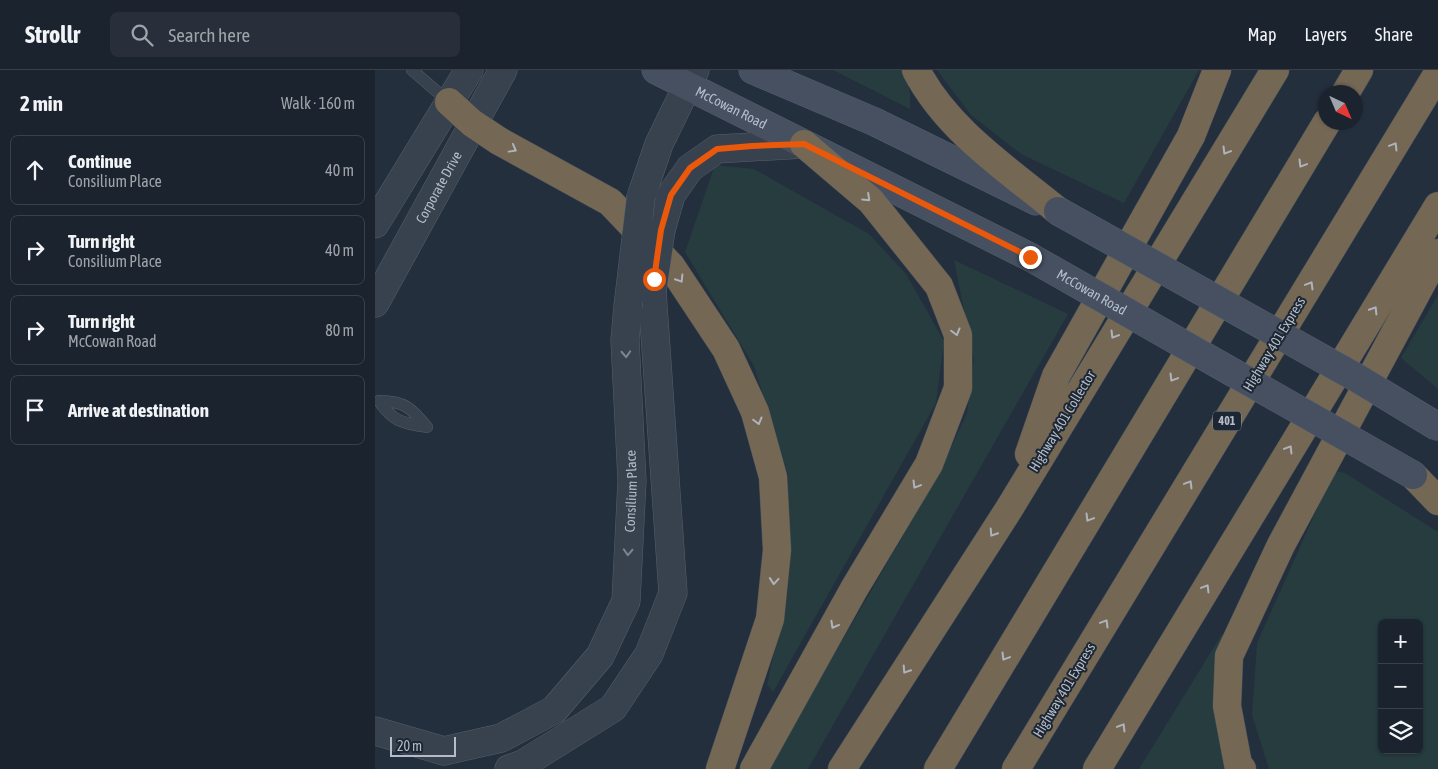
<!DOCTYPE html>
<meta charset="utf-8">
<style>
:root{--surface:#1b232e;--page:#282f3a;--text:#f1f3f6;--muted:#a0a4aa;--line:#39404a}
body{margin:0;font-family:"Asap Condensed",sans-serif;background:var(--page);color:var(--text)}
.controls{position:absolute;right:15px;bottom:15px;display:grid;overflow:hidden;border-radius:8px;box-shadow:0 1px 4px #0004}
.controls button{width:45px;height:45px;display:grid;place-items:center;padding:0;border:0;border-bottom:1px solid var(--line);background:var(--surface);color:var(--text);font:25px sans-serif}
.compass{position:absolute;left:943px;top:15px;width:45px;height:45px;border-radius:50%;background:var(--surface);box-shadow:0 1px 4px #0004;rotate:136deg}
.scale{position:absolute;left:15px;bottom:12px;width:66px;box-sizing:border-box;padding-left:5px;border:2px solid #b4bcc9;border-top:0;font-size:14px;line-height:18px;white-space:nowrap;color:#b4bcc9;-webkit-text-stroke:4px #1d2633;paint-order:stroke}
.stop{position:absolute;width:15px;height:15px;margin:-11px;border:4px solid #ea580c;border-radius:50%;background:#fff}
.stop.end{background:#ea580c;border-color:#fff;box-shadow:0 1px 5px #0008}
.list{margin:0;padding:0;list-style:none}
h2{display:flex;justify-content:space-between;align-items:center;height:65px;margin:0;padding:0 20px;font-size:21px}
h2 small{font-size:16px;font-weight:400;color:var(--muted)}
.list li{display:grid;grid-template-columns:32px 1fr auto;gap:15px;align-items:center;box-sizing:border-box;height:70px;margin:0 10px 10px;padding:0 10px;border:1px solid var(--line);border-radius:8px}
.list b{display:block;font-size:19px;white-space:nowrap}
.list p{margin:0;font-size:16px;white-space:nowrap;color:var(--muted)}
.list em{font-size:16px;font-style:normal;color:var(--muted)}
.icon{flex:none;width:28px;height:28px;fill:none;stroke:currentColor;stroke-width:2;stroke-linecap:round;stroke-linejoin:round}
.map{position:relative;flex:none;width:1063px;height:699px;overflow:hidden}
header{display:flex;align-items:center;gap:30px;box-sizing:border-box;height:70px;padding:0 25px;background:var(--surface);border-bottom:1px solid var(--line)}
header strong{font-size:24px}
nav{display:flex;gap:28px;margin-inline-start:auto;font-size:18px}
.search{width:350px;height:45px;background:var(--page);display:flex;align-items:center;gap:12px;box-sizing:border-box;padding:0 18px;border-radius:8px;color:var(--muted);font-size:19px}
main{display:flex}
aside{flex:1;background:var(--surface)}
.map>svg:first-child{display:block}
.grass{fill:#263c3f;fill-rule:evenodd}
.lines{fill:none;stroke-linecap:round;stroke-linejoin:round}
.service-casing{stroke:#565f6c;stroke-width:12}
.tertiary-casing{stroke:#565f6c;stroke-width:29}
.secondary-casing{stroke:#565f6c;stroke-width:29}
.motorway-casing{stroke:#434c59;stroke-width:29}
.service{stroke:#38414e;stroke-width:11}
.tertiary{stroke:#38414e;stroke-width:28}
.secondary{stroke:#465061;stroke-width:28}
.motorway{stroke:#746855;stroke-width:28}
.tertiary-bridge-casing{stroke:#565f6c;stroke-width:29;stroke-linecap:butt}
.secondary-bridge-casing{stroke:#565f6c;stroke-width:29;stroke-linecap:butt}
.tertiary-bridge{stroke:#38414e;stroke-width:28}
.secondary-bridge{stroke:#465061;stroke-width:28}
.oneway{stroke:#aeb4bd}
.oneway2{stroke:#7c8592}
.route{stroke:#ea580c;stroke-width:6}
.labels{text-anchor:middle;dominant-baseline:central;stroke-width:4;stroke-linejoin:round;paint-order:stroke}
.shield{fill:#1d2633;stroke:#878f9c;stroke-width:1}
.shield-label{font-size:12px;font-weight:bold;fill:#b4bcc9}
.street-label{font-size:14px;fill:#b4bcc9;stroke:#1d2633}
</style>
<header>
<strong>Strollr</strong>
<div class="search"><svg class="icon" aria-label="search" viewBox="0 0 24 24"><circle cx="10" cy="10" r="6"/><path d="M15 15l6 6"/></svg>Search here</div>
<nav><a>Map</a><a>Layers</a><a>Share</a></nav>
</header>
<main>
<aside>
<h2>2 min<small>Walk · 160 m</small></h2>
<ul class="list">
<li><svg class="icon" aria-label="ahead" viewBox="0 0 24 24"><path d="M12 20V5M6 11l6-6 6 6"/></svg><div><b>Continue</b><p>Consilium Place</p></div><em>40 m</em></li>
<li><svg class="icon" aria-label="right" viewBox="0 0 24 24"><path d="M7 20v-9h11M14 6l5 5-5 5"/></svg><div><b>Turn right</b><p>Consilium Place</p></div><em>40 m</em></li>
<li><svg class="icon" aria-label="right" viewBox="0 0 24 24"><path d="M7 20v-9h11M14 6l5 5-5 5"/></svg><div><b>Turn right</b><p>McCowan Road</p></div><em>80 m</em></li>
<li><svg class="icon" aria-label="arrive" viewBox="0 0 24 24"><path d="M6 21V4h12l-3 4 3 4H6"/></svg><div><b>Arrive at destination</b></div></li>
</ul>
</aside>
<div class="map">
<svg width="1063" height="699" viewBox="0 0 1063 699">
<rect width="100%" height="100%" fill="#242f3e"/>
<path class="grass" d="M458,0H529L535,23V39Z
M562,0H824L749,133L646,84L596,45Z
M340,95L379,99L494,164L531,204L569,271L561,333L398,622L392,615L413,517V405L379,296L310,182Z
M579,190L693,244L433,699H393L565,402L592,343L599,290Z
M1063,225V319L1026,288Z
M959,401L970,403L1063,462V699H894L877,645L882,573ZM1007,553H1044V680H1007Z
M847,564L856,569L864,699H764Z"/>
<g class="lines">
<g class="service-casing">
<path id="service" d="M37,0L74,32
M4,331C30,331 36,338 52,357C28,353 18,352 4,331Z"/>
</g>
<g class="tertiary-casing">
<g id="tertiary">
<path d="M266,127L284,74L320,0"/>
<path d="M0,154L94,0"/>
<path d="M286,160L296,125L315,98L342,79L429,74"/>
<path id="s1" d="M0,233L128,0"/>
<path id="s2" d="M0,661L69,681L126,668L179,640L225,586L251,531L257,411L250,270L253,236"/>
<path d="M134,699L148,694L238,638L274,584L298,523L277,221"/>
</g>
</g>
<g class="secondary-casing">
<g id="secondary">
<path id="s3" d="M281,0L655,187"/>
<path d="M378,0L500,52L661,131"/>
</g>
</g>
<g class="motorway-casing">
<path id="motorway" d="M541,0C572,60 632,99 683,141
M971,22L984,0
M74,32L97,53L124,71L235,132L296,196L351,279L380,342L398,407L402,480L395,549L345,699
M654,384L681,306L816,66L842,0
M1038,405L1063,431
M379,699L479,519L554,394L583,318V265L564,216L496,131L429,74
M467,699L634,439L900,0
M563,699L952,52
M641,699L1063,3
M722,699L1063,136
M867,699L863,694L852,636L854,586L906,475L1063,183"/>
</g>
<use href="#service" class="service"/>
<use href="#tertiary" class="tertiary"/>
<use href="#secondary" class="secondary"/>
<use href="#motorway" class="motorway"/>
<g class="tertiary-bridge-casing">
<path id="tertiary-bridge" d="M277,221L286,160
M253,236L266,127"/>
</g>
<g class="secondary-bridge-casing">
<g id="secondary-bridge">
<path d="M683,141L982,308L1063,357"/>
<path id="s4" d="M655,187L1038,405"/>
</g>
</g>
<use href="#tertiary-bridge" class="tertiary-bridge"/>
<use href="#secondary-bridge" class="secondary-bridge"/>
</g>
<defs><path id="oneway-chevron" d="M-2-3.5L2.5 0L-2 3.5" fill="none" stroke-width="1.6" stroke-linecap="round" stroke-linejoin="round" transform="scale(1.25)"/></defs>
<g class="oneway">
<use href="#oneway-chevron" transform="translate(1019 76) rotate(-59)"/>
<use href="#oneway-chevron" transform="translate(138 79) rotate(29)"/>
<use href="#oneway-chevron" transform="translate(851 81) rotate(121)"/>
<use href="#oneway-chevron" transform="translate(927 94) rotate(121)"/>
<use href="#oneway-chevron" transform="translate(492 128) rotate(43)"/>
<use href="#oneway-chevron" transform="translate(305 209) rotate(58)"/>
<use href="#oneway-chevron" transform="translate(935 215) rotate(-59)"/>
<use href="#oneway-chevron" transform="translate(999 240) rotate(-58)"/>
<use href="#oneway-chevron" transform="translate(581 262) rotate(75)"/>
<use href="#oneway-chevron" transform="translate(739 265) rotate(121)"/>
<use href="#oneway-chevron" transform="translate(798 308) rotate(121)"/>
<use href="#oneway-chevron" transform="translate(383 351) rotate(75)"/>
<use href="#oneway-chevron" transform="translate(914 379) rotate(-59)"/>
<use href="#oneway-chevron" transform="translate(814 414) rotate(-59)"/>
<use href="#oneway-chevron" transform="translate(541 415) rotate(121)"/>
<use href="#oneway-chevron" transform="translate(714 448) rotate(121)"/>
<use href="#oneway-chevron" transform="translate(618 463) rotate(123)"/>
<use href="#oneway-chevron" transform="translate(399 511) rotate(95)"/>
<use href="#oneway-chevron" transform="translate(831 518) rotate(-59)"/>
<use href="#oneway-chevron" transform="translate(730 553) rotate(-59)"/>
<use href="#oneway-chevron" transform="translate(459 555) rotate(119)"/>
<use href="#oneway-chevron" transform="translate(630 587) rotate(121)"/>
<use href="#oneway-chevron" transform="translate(531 600) rotate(123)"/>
<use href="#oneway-chevron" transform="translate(747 657) rotate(-59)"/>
</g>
<g class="oneway2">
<use href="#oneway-chevron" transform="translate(251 284) rotate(87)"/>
<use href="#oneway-chevron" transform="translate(253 482) rotate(93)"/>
</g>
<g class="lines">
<path class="route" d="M279,209L286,160L296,125L315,98L342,79L377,76L429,74L655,187"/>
</g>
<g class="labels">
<rect class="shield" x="838" y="341.5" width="28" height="19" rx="4"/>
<g class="shield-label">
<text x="852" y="351">401</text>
</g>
<g class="street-label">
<text stroke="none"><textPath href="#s3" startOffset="84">McCowan Road</textPath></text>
<text stroke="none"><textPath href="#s1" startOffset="132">Corporate Drive</textPath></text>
<text stroke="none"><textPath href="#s4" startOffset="71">McCowan Road</textPath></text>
<text transform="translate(899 274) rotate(-59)">Highway 401 Express</text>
<text transform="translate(687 351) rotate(-59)">Highway 401 Collector</text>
<text stroke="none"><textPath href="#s2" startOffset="432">Consilium Place</textPath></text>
<text transform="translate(689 620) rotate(-59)">Highway 401 Express</text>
</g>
</g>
</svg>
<div class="controls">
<button>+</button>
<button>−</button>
<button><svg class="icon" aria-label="layers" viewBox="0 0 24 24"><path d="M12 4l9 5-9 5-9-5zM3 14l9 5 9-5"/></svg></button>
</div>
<svg class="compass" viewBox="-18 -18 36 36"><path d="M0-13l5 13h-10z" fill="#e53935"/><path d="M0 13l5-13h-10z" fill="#a0a4aa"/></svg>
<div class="scale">20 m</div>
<div class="stop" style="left:279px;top:209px"></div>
<div class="stop end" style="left:655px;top:187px"></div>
</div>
</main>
